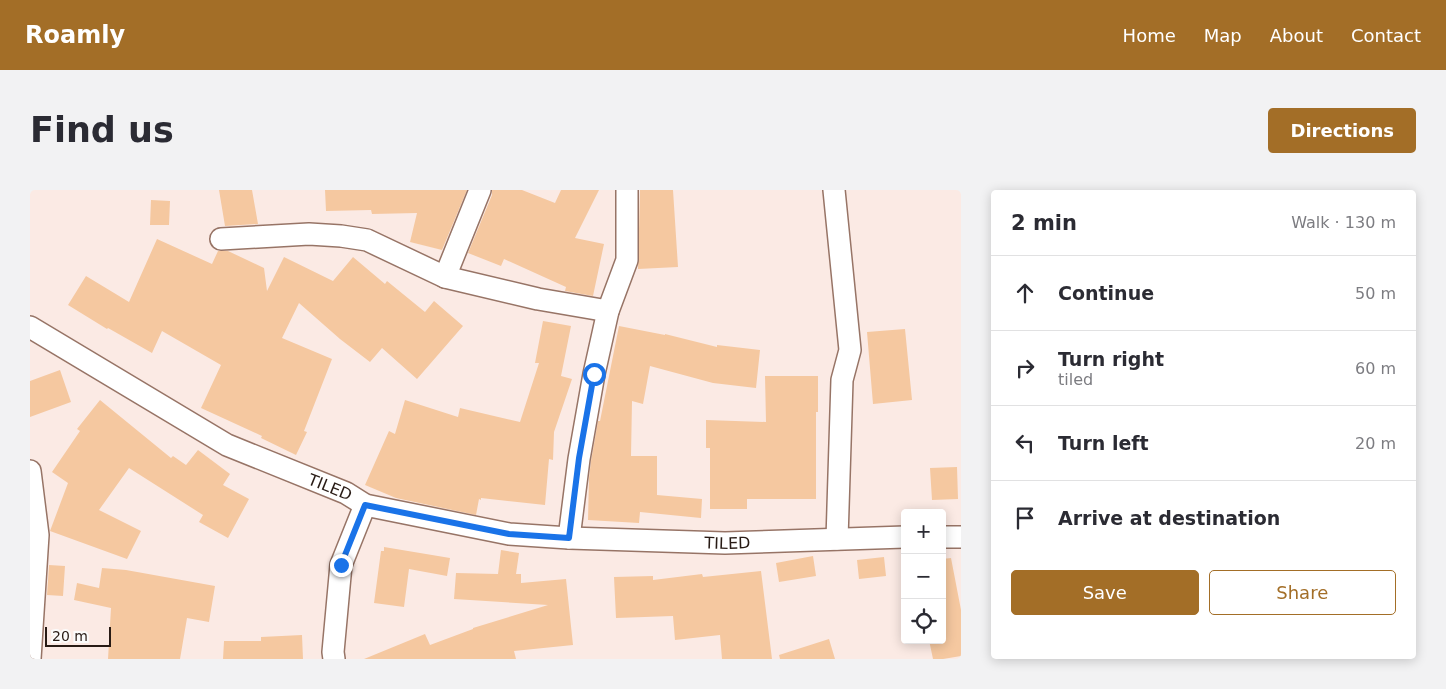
<!DOCTYPE html>
<meta charset="utf-8">
<style>
:root{--surface:#fff;--page:#f2f2f3;--text:#2b2b33;--muted:#7c7c81;--line:#e1e1e2;--accent:#a36e27}
body{margin:0;font-family:"DejaVu Sans",sans-serif;background:var(--page);color:var(--text)}
.controls{position:absolute;right:15px;bottom:15px;display:grid;overflow:hidden;border-radius:5px;box-shadow:0 2px 12px #0003}
.controls button{width:45px;height:45px;display:grid;place-items:center;padding:0;border:0;border-bottom:1px solid var(--line);background:var(--surface);color:var(--text);font:25px sans-serif}
.scale{position:absolute;left:15px;bottom:12px;width:66px;box-sizing:border-box;padding-left:5px;border:2px solid #281b15;border-top:0;font-size:14px;line-height:18px;white-space:nowrap;color:#281b15;-webkit-text-stroke:4px #fbfbfb;paint-order:stroke}
.stop{position:absolute;width:15px;height:15px;margin:-11px;border:4px solid #1a73e8;border-radius:50%;background:#fff}
.stop.end{background:#1a73e8;border-color:#fff;box-shadow:0 1px 5px #0008}
.list{margin:0;padding:0;list-style:none}
h2{display:flex;justify-content:space-between;align-items:center;height:65px;margin:0;padding:0 20px;font-size:21px}
h2 small{font-size:16px;font-weight:400;color:var(--muted)}
.list li{display:grid;grid-template-columns:32px 1fr auto;gap:15px;align-items:center;box-sizing:border-box;height:75px;padding:0 20px;border-top:1px solid var(--line)}
.list b{display:block;font-size:19px;white-space:nowrap}
.list p{margin:0;font-size:16px;white-space:nowrap;color:var(--muted)}
.list em{font-size:16px;font-style:normal;color:var(--muted)}
.actions{display:flex;gap:10px;padding:15px 20px}
.actions a{flex:1;padding:11px 0;border:1px solid var(--accent);border-radius:5px;text-align:center;font-size:18px;color:var(--accent)}
.actions .main{background:var(--accent);color:#fff}
.icon{flex:none;width:28px;height:28px;fill:none;stroke:currentColor;stroke-width:2;stroke-linecap:round;stroke-linejoin:round}
.map{position:relative;flex:none;width:931px;height:469px;overflow:hidden;border-radius:5px}
header{display:flex;align-items:center;gap:30px;box-sizing:border-box;height:70px;padding:0 25px;background:var(--accent);color:#fff}
header strong{font-size:24px}
nav{display:flex;gap:28px;margin-inline-start:auto;font-size:18px}
.intro{display:flex;align-items:center;justify-content:space-between;box-sizing:border-box;height:120px;padding:0 30px}
h1{margin:0;font-size:35px}
.button{padding:12px 22px;border-radius:5px;background:var(--accent);color:#fff;font-size:18px;font-weight:700}
main{display:flex;gap:30px;padding:0 30px}
aside{flex:1;background:var(--surface);border-radius:5px;box-shadow:0 2px 12px #0003}
.map>svg:first-child{display:block}
.building{fill:#f5c8a0}
.lines{fill:none;stroke-linecap:round;stroke-linejoin:round}
.minor-casing{stroke:#977466;stroke-width:24}
.minor{stroke:#fff;stroke-width:21}
.route{stroke:#1a73e8;stroke-width:6}
.labels{text-anchor:middle;dominant-baseline:central;stroke-width:4;stroke-linejoin:round;paint-order:stroke}
.street-label{font-size:16px;fill:#281b15;stroke:#fbfbfb}
</style>
<header>
<strong>Roamly</strong>
<nav><a>Home</a><a>Map</a><a>About</a><a>Contact</a></nav>
</header>
<div class="intro"><h1>Find us</h1><a class="button">Directions</a></div>
<main>
<div class="map">
<svg width="931" height="469" viewBox="0 0 931 469">
<rect width="100%" height="100%" fill="#fbeae4"/>
<path class="building" d="M189,0H222L228,34L195,36Z
M295,0H437L412,60L380,52L387,23L342,24L341,20L296,21Z
M462,0H492L525,13L531,0H569L545,48L574,54L563,106L535,101L536,97L474,69L471,76L438,63L462,5Z
M610,0H643L648,77L608,79Z
M121,10L140,11L139,35H120Z
M127,49L182,74L188,61H198L234,78L237,101L254,67L303,91L323,67L355,94L357,91L395,122L404,111L433,136L387,189L352,158L340,172L310,149L269,113L252,148L302,169L274,241L277,242L266,265L231,248L232,246L171,218L191,175L132,141L122,163L78,138L77,139L38,115L56,86L99,112Z
M513,131L541,136L531,186L542,189L524,242L523,270L519,269L515,315L451,308V310L449,309L446,325L366,308L335,295L359,241L365,244L375,210L428,227L430,218L490,232L509,173H505Z
M589,136L635,145V144L687,157V155L730,160L726,198L683,193L620,176L613,214L602,211L601,266H627V305L672,309L671,328L610,322L609,333L558,330L559,288L561,271L568,231H570Z
M875,139L882,210L843,214L837,142Z
M30,180L41,212L0,227V191Z
M735,186H788V222H786V309H717V319H680V258H676V230L736,232Z
M70,210L141,268L143,266L156,275L168,260L200,284L193,295L219,309L198,348L169,332L173,325L99,278L69,320L111,341L97,369L20,341L38,293L22,282L50,241L47,239Z
M927,277L928,309L902,310L900,278Z
M354,357L420,368L417,386L379,379L374,417L344,413L351,361H354Z
M471,360L489,363L486,384H491V393L536,389L543,455L484,461L486,469H334L395,444L400,455L443,439V438L518,415L424,409L426,383L468,384Z
M783,366L786,386L749,392L746,373Z
M854,367L856,386L829,389L827,370Z
M921,368L931,420V466L913,469H903L899,450H912V369Z
M19,375L35,376L33,406L17,405Z
M72,378L96,380L185,396L179,432L157,428L150,469H78L81,418L44,410L47,393L69,398Z
M731,381L742,469H692L690,445L645,450L643,426L586,428L584,387L623,386V390L672,384L673,387Z
M272,445L273,469H193L194,451H231V447Z
M799,449L805,469H750L749,465Z"/>
<g class="lines">
<g class="minor-casing">
<g id="minor">
<path d="M804,0L820,160L812,190L807,349"/>
<path d="M191,49L279,44L311,46L337,50L415,87L508,109L578,121"/>
<path d="M415,87L450,0"/>
<path id="s1" d="M0,137L197,255L316,303L335,315L479,344L539,348L695,353L875,347"/>
<path d="M0,281L8,345L0,469"/>
<path d="M912,347H931"/>
<path d="M539,348L549,269L564,184L578,121L597,70V0"/>
<path d="M304,469L303,462L311,375L335,315"/>
</g>
</g>
<use href="#minor" class="minor"/>
</g>
<g class="lines">
<path class="route" d="M311,375L335,315L479,344L539,348L549,268L564,184"/>
</g>
<g class="labels">
<g class="street-label">
<text stroke="none"><textPath href="#s1" startOffset="341">TILED</textPath></text>
<text stroke="none"><textPath href="#s1" startOffset="746">TILED</textPath></text>
</g>
</g>
</svg>
<div class="controls">
<button>+</button>
<button>−</button>
<button><svg class="icon" aria-label="locate" viewBox="0 0 24 24"><circle cx="12" cy="12" r="6"/><path d="M12 2v4M12 18v4M2 12h4M18 12h4"/></svg></button>
</div>
<div class="scale">20 m</div>
<div class="stop" style="left:564px;top:184px"></div>
<div class="stop end" style="left:311px;top:375px"></div>
</div>
<aside>
<h2>2 min<small>Walk · 130 m</small></h2>
<ul class="list">
<li><svg class="icon" aria-label="ahead" viewBox="0 0 24 24"><path d="M12 20V5M6 11l6-6 6 6"/></svg><div><b>Continue</b></div><em>50 m</em></li>
<li><svg class="icon" aria-label="right" viewBox="0 0 24 24"><path d="M7 20v-9h11M14 6l5 5-5 5"/></svg><div><b>Turn right</b><p>tiled</p></div><em>60 m</em></li>
<li><svg class="icon" aria-label="left" viewBox="0 0 24 24"><path d="M17 20v-9H6M10 6l-5 5 5 5"/></svg><div><b>Turn left</b></div><em>20 m</em></li>
<li><svg class="icon" aria-label="arrive" viewBox="0 0 24 24"><path d="M6 21V4h12l-3 4 3 4H6"/></svg><div><b>Arrive at destination</b></div></li>
</ul>
<div class="actions"><a class="main">Save</a><a>Share</a></div>
</aside>
</main>
